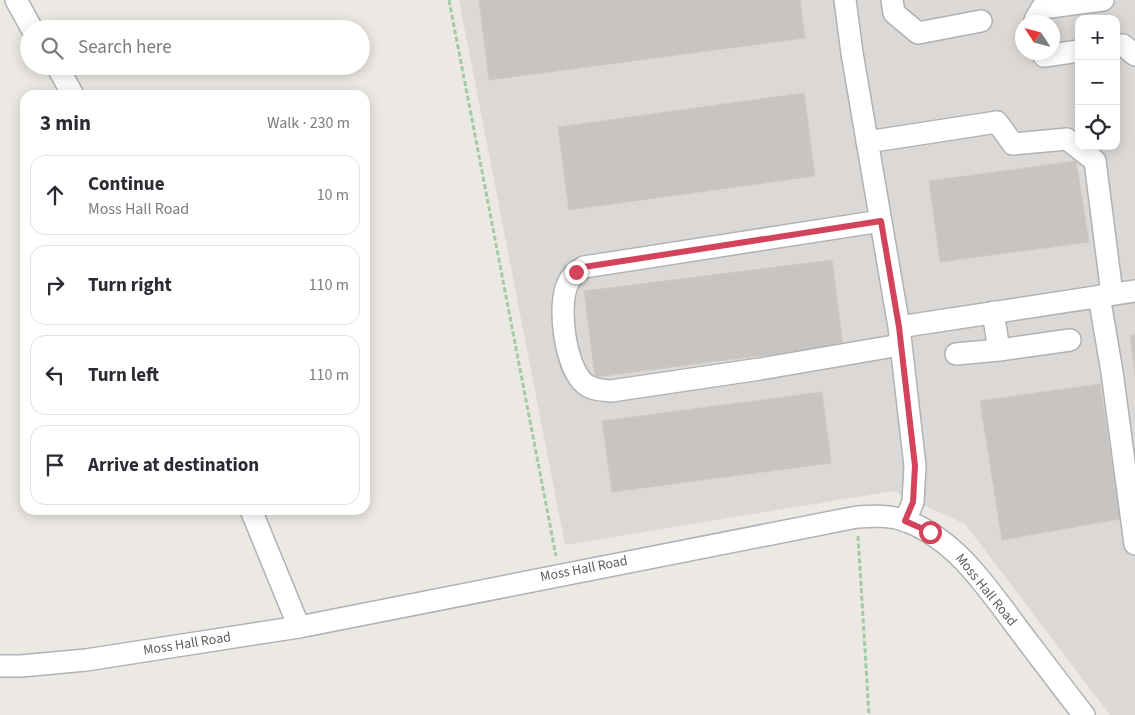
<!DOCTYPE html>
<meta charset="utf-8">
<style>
:root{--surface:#fff;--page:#f7f7f7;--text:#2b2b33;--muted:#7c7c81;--line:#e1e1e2}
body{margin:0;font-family:"Source Sans 3",sans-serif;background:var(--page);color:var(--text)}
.controls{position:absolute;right:15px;top:15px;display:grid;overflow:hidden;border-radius:10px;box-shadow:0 2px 12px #0003}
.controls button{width:45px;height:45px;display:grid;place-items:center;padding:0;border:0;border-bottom:1px solid var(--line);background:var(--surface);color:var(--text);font:25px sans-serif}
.compass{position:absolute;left:1015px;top:15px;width:45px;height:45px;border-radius:50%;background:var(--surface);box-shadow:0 2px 12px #0003;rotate:306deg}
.stop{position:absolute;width:15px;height:15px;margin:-11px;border:4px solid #d3435b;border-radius:50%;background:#fff}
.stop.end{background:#d3435b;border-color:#fff;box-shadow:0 1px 5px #0008}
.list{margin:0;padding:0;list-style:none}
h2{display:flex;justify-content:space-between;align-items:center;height:65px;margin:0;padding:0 20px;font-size:21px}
h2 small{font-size:16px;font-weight:400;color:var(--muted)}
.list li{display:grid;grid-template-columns:32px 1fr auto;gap:15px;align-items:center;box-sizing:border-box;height:80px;margin:0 10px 10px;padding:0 10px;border:1px solid var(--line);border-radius:15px}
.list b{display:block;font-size:19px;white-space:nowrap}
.list p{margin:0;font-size:16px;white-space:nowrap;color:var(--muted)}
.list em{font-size:16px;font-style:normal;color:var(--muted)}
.icon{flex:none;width:28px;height:28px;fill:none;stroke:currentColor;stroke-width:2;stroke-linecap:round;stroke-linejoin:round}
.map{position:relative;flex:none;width:1135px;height:715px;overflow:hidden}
.search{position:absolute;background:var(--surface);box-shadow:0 2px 12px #0003;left:20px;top:20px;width:350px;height:55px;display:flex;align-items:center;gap:12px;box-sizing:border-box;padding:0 18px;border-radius:28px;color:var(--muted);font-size:19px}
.panel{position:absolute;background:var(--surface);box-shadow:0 2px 12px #0003;left:20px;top:90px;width:350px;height:425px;border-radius:15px}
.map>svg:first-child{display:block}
.industrial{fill:#dbd8d6;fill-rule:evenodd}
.building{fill:#c8c4c1;stroke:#d0c9c3}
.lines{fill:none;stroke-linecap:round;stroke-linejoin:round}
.minor-casing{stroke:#afb2b5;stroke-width:24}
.path{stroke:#a3caa5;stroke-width:3;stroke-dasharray:5 2.5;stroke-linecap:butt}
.minor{stroke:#fff;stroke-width:21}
.route{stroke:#d3435b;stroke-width:6}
.labels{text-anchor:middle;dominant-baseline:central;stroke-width:4;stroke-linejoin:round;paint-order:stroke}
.street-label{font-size:14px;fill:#5c6063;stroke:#fff}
</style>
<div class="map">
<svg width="1135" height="715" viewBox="0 0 1135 715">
<rect width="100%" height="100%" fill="#ece9e4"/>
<path class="industrial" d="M459,0H1135V715H1110L965,524L893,491L565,545ZM1079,19H1116V146H1079ZM1022,22H1052V52H1022Z"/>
<path class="building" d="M479,0H800L805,38L489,80Z
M804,93L815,176L569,210L558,127Z
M1076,161L1089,242L940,262L929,181Z
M832,260L843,345L595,377L584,291Z
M1130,335H1135V376Z
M1100,384L1120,519L1002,540L980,401Z
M822,392L831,463L612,492L602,421Z"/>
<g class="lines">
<g class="minor-casing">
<path id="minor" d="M16,0L32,29
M845,0L852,53L899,327L915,466L913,502L905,521
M892,0L894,13L918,33L981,21
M1035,22V20L1042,8L1103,0
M1116,46L1123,45L1135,55
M1042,52L1044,56L1079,51
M57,66L73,95
M867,142L997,122L1013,144L1067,139L1095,161L1112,294
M881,221L584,267C577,271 571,276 568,283C557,305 565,368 585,384C592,390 602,390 611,391L760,369L900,345
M1099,296L1112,372L1135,544
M993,312L999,350L1070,340
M899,327L1135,291
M956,354L999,350
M251,510L299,627
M0,666H21L86,660L299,627L857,517C873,516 891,515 906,521C957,540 988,589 1019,630C1041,659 1062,687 1084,715"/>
</g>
<path class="path" d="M449,0L556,556
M858,536L869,715"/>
<use href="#minor" class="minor"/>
</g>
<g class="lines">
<path class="route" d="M576,272L584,267L881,221L899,327L915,466L913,502L905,521L930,532"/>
</g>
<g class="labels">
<g class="street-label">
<text transform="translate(584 569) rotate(-11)">Moss Hall Road</text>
<text transform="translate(986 590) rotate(51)">Moss Hall Road</text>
<text transform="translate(187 644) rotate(-9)">Moss Hall Road</text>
</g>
</g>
</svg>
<div class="controls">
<button>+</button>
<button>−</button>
<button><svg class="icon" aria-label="locate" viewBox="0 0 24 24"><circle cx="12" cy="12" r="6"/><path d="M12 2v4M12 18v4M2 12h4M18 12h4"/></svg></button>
</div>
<svg class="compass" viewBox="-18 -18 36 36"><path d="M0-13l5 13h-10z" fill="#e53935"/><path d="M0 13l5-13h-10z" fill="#7c7c81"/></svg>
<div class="stop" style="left:930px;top:532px"></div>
<div class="stop end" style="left:576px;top:272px"></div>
<div class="search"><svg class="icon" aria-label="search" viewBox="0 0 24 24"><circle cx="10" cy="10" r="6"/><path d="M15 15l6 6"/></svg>Search here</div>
<section class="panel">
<h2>3 min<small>Walk · 230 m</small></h2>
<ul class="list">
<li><svg class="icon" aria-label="ahead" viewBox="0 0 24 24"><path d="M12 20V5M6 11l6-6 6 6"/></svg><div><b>Continue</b><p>Moss Hall Road</p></div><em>10 m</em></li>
<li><svg class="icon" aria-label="right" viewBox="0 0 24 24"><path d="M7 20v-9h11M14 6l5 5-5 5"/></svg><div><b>Turn right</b></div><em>110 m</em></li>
<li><svg class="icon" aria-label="left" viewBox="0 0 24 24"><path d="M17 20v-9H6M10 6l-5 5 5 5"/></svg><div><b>Turn left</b></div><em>110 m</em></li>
<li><svg class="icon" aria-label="arrive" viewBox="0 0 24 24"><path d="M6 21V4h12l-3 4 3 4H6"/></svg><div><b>Arrive at destination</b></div></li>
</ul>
</section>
</div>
